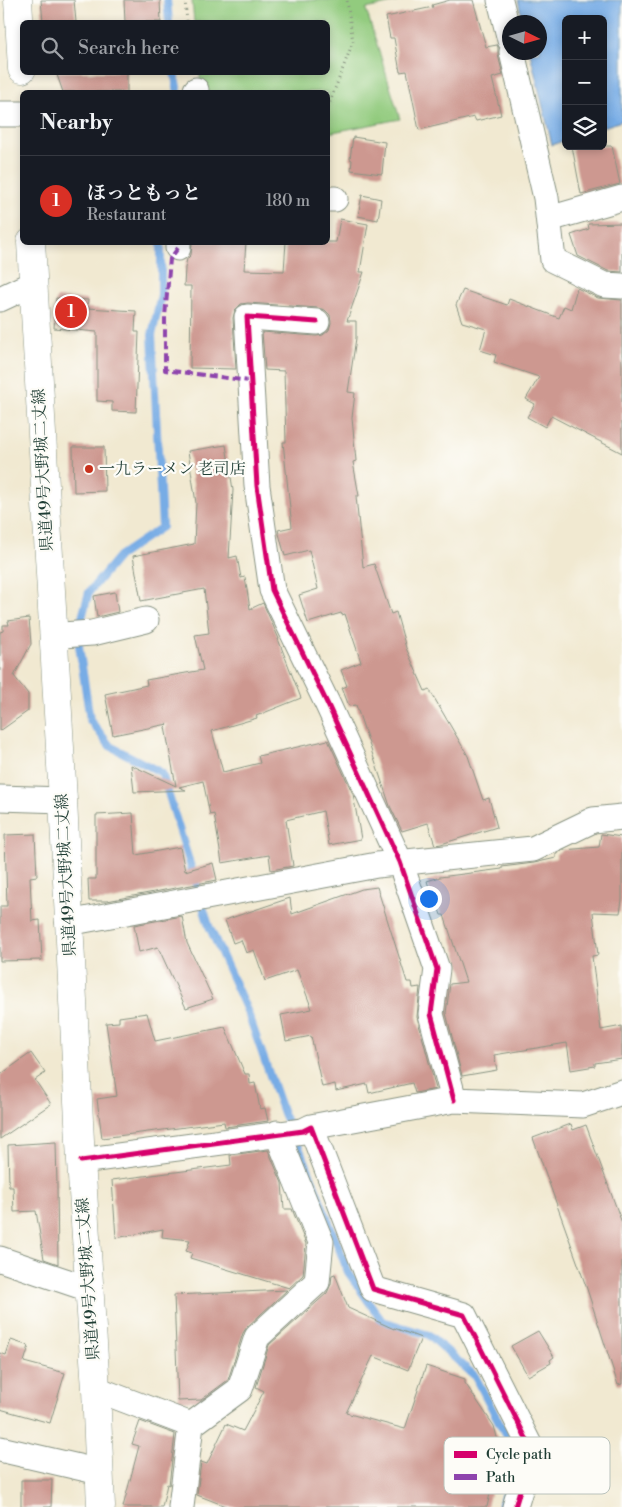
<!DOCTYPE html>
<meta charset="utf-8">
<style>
:root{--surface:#171b24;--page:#242831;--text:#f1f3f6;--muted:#9ea1a6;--line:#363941;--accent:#d93025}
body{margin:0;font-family:"Libre Bodoni","Noto Serif JP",serif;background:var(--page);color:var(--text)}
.controls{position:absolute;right:15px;top:15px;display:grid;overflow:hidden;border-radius:8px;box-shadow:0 2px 8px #0003}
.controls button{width:45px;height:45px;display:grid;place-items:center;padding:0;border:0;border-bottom:1px solid var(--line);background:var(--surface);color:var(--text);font:25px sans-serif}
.compass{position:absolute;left:502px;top:15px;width:45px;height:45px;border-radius:50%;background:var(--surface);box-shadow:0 2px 8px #0003;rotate:95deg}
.you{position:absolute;left:428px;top:898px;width:18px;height:18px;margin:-12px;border:4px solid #fff;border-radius:50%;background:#1a73e8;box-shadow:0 0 0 8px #1a73e833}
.badge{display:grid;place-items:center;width:32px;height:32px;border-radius:50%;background:var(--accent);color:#fff;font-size:16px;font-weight:700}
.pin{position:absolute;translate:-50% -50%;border:2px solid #fff;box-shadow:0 1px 5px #0006}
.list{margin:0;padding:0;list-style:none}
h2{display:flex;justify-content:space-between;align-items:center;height:65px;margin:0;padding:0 20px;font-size:21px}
h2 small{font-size:16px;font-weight:400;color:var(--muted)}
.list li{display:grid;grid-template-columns:32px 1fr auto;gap:15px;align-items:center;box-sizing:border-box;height:90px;padding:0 20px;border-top:1px solid var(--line)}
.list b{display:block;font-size:19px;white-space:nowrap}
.list p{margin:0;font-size:16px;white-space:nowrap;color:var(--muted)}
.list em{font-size:16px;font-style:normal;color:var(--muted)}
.icon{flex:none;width:28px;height:28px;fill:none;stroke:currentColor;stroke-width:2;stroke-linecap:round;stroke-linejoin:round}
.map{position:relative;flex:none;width:622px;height:1507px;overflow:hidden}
.search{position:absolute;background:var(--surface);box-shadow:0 2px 8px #0003;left:20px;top:20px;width:310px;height:55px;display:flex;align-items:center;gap:12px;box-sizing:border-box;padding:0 18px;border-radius:8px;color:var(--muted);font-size:19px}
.panel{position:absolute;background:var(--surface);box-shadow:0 2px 8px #0003;left:20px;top:90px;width:310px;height:155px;border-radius:8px}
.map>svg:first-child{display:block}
.green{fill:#92cb7e;stroke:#588459}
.water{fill:#77ace5;stroke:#4b748c}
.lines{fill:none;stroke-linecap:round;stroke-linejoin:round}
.stream{stroke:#77ace5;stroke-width:8}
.building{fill:#cd9890}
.minor-casing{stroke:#889382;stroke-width:27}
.major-casing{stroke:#889382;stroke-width:29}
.path{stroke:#889382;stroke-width:3;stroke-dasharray:1 4;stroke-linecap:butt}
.minor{stroke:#fff;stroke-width:25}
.major{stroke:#fff;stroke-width:28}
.quiet{stroke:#8e44ad;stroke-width:4;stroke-dasharray:8 4;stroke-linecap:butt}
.cycleway-casing{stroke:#fdfcf7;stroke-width:8}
.cycleway{stroke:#d6006c;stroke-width:5}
.poi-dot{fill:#c8321e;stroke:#fdfcf7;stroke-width:2}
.labels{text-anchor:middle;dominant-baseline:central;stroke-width:4.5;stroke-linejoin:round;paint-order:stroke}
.poi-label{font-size:16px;fill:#1f3d34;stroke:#fdfcf7;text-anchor:start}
.street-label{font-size:16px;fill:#1f3d34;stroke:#fdfcf7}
.key{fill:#fdfcf7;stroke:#bac3bc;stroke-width:1}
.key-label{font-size:14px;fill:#1f3d34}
</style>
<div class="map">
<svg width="622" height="1507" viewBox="0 0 622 1507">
<rect width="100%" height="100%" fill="#fdfcf7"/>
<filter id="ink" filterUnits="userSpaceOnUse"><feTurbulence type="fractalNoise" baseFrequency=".02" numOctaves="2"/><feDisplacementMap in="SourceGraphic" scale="10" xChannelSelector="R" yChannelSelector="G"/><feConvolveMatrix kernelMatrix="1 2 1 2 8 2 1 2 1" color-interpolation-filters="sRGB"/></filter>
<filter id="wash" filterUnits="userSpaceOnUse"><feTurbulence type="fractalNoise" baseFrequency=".0096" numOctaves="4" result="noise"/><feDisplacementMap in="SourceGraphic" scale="20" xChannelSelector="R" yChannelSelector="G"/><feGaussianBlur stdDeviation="1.12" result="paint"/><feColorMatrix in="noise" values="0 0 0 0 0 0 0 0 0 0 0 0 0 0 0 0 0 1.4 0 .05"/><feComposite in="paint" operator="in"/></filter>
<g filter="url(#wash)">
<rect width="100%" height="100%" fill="#f1e9d1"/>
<path class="green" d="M192,0H405L366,9L400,119L328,133V92H201L200,73L328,72V22H194Z"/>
<path class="water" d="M518,0H622V121L603,127V19H566V140L552,145L530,53L540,52V22H523Z"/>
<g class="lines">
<path class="stream" d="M167,0L169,22
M174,72L178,92
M161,242V295L152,335L162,527L119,556L89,592L80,625L79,646L90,720L110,746L162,773L209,926L248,1013L283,1113L306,1163L348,1272L382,1321L429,1335L475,1376L516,1455L501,1507"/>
</g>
<g id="blocks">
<path class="building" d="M41,0H74L76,22H43Z
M124,0H160L161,22H125Z
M450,0H473L486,47L497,45L498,47V55L503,75L492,78L501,115L476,121L474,117L419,130L407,71L400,72L394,38H390L386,17L433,7L432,5Z
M56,72H127V92H63Z
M353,137L385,142L382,174L351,170L352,160L350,159Z
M572,146H612L620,184L581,194Z
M362,195L381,199L378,220L358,216Z
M340,219L368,224L360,272H364L347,321H356V338L348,392L355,393L352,418L356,461L353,462L359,496H356L363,567L374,564L391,614L396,612L406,648L425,691L429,689L468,756L483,800L489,798L497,827L441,844L435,845L428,823L402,831L390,806L356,705L349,706L342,688L347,686L341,670L361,662L345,614L342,615L341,613L308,623L299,595L318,589L309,550L285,556L278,530L292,527L283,442H286L284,371L265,370L262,332L316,336L323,335L329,330L331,323L330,315L325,310L318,308L248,303L241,304L235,310L233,318L236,369L190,368L191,286H184L185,268L187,259L191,255L192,242H246L244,270L284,271L286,242H336Z
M622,223V272L608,271L578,256L571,235L589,229L588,224Z
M577,288L598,298L622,300V453L551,416L545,427L527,417L535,404L526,399L539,377L494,362L496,355L480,350L486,329L462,322L456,305L463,290L507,305L509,299L559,318L564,306L571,309Z
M56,298L88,300L87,308L136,311L135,332H139L136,412L112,411V402L97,401V332L54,328Z
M226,445L233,490L229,558L237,556L241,578L245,577L250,609L263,603L279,639H278L301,698L256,716L257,718L212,731L223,772L260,763L258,756L328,740L353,794L361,839L329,845L323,811L286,820L293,866L271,870L269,855L222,863L214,814L210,815L203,781L179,787L186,790L134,792L131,765L176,786L165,727L168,724L113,735L105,694L147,685L146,680L203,670L195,635L209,633L204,589L141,601L133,556L194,544L196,503L188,451Z
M73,447H104L105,491L74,492Z
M115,592L118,612L97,617L94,596Z
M29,618L31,644L14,676L28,694V711L0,731V632L3,631V625H9L8,621Z
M133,813L136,855L180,847L185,871L213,863L217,880L107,901H89L88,879H96V815Z
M35,834L37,876L30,877L32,921L40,920L42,960L0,961V906H7L5,835Z
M601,834L622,837V900L620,913L593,912L598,955L592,956L601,1030L622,1026V1059L595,1063V1066L571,1070L567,1043L494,1055L497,1070L462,1076L446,1013L450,984L466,982L444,915H441L437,903L434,904L427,881L440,877L502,869V867L534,863L556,858V854L563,850L599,847Z
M377,887L407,982H412L413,988L420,987L417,1017L436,1089L415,1093L412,1083L369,1093L367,1084L336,1091L335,1084L322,1087L311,1036L286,1041L281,1015L312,1009L297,970L265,981L254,950L246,953L241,940L233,943L225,920L290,898L292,914L362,889Z
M182,916L187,943L213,999L186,1008L158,947L139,952L134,925Z
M147,1013L155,1041L225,1027L245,1074H249L250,1084L255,1083L260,1109L265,1108L268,1121L225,1127L224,1122L102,1138L97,1099L117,1096L106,1023L119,1022V1017Z
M31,1053L45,1073L35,1080L51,1104L0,1139V1075Z
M571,1124L573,1130L586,1125L622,1223V1384L618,1385L587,1289L533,1138Z
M56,1142L57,1186L58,1264L44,1259L36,1211L14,1212L13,1187H9L8,1145Z
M268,1150L282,1183L284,1209H292L306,1244L303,1275L289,1288L190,1258L192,1253L186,1251L190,1240L162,1237L163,1229L116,1238L112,1180L231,1165L230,1155Z
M335,1274L348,1308L394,1329V1328L421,1338L408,1370L373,1356L346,1413L405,1429L426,1366L465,1379V1383L494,1426L500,1449L487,1507H228L197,1495L201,1462L207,1464L226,1424L243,1431L264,1391L256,1387L269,1345L327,1293L331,1284L332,1275Z
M287,1290L247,1327L243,1333L228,1380L201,1400L178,1401L174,1295Z
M538,1331L554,1357L550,1360L551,1363L528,1376L511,1346Z
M11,1340L29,1346L24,1362L65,1373L50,1423L0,1409V1353L6,1355Z
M140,1421L175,1434L169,1485L167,1484L162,1507H123L139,1446L132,1444Z
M21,1480H52L51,1507H21Z"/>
</g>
</g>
<g filter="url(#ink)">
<use href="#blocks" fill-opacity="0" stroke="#889382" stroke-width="1"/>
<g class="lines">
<g class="minor-casing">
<path id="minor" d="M500,0L510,40
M512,52L546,198L553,260L604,285L622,286
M196,90V92
M0,114H22
M328,199H335
M549,219L622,198
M178,248V242
M0,299L32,284
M317,322L247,317L257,486L272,590L328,705L400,862L437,969L431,1014L454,1100
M62,635L92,633L146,620
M0,798L63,800
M68,923L377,865L533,849L593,820L622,817
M311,1127L454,1100L583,1105L622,1092
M81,1161L303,1131L311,1127L373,1289L464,1315L532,1450L515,1507
M0,1259L89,1289
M96,1389L191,1425
M0,1449L100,1472
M181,1507L191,1425L240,1389L257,1337L317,1282L321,1242L277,1133"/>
</g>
<g class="major-casing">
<path id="major" d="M18,0L22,69
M31,242L63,800L81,1161L96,1389L101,1507"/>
</g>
<path class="path" d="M185,0L187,22
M328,107L353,42L347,0"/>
<use href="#minor" class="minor"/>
<use href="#major" class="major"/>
<path class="quiet" d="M178,248L170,259L165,317V370L250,381"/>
<g class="cycleway-casing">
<path id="cycleway" d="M317,322L247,317L257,486L272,590L328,705L400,862L437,969L431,1014L454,1100
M81,1161L303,1131L311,1127L373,1289L464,1315L532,1450L515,1507"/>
</g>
<use href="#cycleway" class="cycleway"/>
</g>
</g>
<circle class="poi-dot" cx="89" cy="469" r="5"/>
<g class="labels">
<g class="poi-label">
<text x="99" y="469">一九ラーメン 老司店</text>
</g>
<g class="street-label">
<text transform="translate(43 470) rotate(-93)">県道49号大野城二丈線</text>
<text transform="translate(66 875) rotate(-93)">県道49号大野城二丈線</text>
<text transform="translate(88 1279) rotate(-94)">県道49号大野城二丈線</text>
</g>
</g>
<rect x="444" y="1437" width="166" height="57" rx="8" class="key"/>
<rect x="454" y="1451" width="23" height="7" fill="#d6006c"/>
<rect x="454" y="1474" width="23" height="6" fill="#8e44ad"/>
<g class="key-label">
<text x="486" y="1459">Cycle path</text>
<text x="486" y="1482">Path</text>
</g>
</svg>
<div class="controls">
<button>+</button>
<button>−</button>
<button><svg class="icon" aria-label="layers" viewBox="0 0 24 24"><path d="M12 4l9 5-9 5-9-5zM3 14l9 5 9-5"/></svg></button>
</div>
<svg class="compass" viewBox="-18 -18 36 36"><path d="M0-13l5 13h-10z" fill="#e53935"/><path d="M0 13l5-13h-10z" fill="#9ea1a6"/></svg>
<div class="you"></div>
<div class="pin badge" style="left:71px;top:312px">1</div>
<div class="search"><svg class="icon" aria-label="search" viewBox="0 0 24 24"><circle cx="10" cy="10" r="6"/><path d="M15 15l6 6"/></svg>Search here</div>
<section class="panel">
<h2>Nearby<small></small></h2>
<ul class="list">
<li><span class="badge">1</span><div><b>ほっともっと</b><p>Restaurant</p></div><em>180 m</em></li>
</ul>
</section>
</div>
